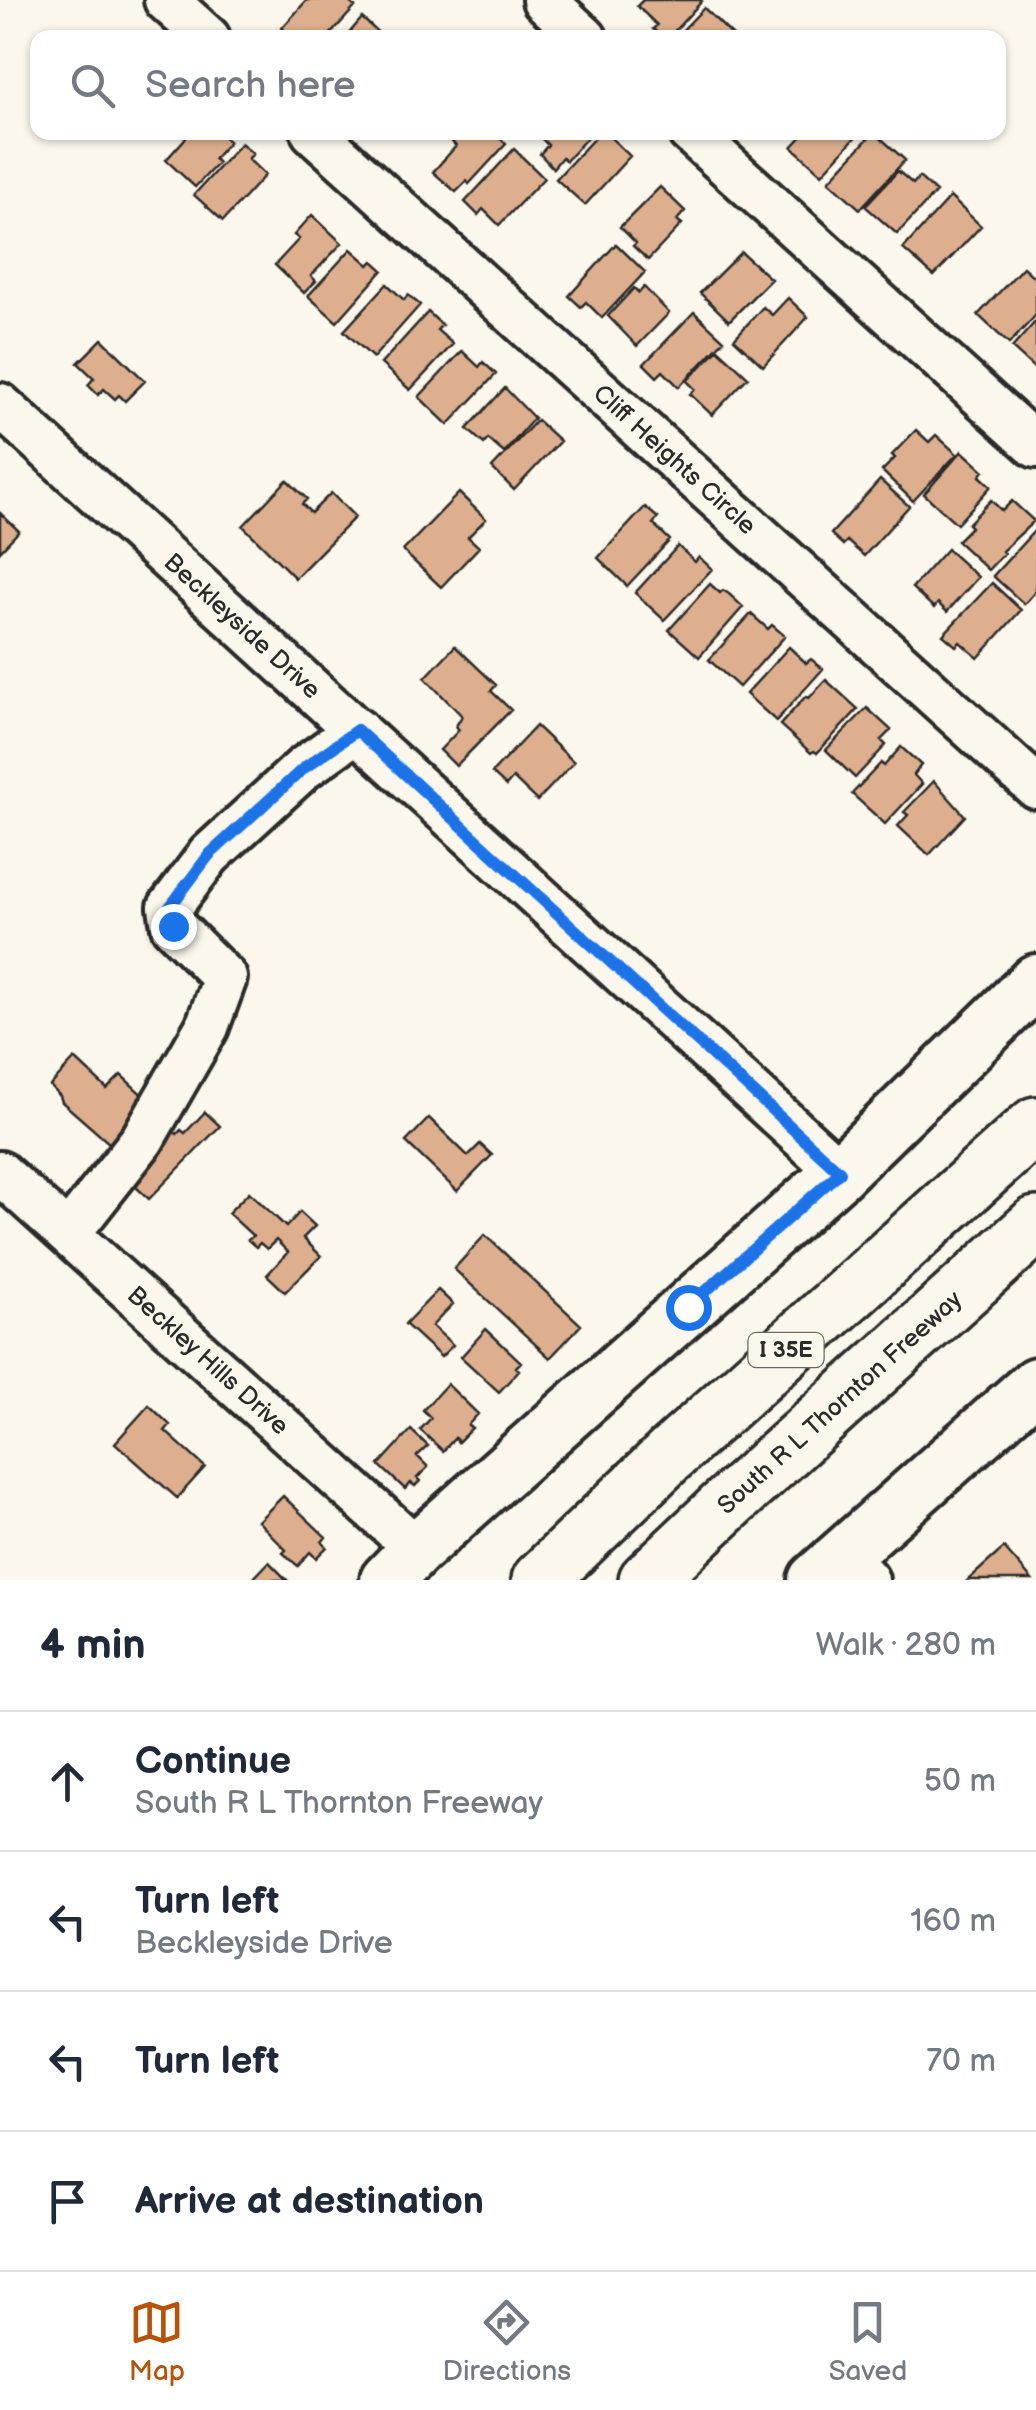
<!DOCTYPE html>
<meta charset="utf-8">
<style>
:root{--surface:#fff;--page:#f6f6f7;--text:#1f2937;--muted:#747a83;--line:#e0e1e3;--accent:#b45309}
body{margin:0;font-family:"Balsamiq Sans",sans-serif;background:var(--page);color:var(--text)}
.stop{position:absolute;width:30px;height:30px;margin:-22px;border:8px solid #1a73e8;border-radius:50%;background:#fff}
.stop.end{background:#1a73e8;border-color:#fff;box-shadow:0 2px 10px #0008}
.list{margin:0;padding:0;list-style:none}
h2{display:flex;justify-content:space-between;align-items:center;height:130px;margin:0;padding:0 40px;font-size:42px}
h2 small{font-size:32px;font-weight:400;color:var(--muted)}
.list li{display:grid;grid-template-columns:65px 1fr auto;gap:30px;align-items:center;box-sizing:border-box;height:140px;padding:0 40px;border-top:2px solid var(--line)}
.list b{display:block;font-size:38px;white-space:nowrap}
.list p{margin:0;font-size:32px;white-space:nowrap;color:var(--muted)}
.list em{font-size:32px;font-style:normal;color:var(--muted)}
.icon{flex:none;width:55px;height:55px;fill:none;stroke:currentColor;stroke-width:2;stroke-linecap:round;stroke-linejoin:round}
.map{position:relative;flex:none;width:1036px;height:1580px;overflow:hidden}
.search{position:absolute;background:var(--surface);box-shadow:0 2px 8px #0004;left:30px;right:30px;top:30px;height:110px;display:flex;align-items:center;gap:25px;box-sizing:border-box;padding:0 35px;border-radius:20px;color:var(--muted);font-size:38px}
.sheet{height:690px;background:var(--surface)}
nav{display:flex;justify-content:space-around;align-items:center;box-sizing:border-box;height:140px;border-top:2px solid var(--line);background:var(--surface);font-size:28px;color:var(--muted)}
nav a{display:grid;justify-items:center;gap:5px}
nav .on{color:var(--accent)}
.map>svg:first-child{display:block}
.building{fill:#ddaf8e;stroke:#2b2b2b;stroke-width:2.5}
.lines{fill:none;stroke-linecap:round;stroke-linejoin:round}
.minor-casing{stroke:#2b2b2b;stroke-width:50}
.major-casing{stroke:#2b2b2b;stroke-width:60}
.highway-casing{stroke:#2b2b2b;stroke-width:62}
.minor{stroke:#fbf7ec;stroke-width:42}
.major{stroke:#fbf7ec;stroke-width:52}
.highway{stroke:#fbf7ec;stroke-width:55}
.route{stroke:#1a73e8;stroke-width:12}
.labels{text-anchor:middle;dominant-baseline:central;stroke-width:8;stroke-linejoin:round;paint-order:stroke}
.shield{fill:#fbf7ec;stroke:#696865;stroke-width:2.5}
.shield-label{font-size:22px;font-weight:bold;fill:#2b2b2b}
.street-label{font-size:25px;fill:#2b2b2b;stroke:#fbf7ec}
</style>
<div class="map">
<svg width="1036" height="1580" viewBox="0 0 1036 1580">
<rect width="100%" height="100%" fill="#fbf7ec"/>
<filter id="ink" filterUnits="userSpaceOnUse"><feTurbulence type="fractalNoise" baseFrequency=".01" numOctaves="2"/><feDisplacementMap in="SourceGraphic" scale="20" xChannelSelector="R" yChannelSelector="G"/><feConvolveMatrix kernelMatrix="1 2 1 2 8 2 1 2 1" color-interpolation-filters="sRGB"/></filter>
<g filter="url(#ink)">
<path class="building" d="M307,0H347L355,7L327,38H293L282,28Z
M643,0H701L702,1L668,38H663L653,29L657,25L637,6Z
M704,8L735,38H675Z
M362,18L384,38H345Z
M191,132H220L229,142L214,159L218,163L195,187L166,160Z
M461,132H494L506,144L469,184L467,181L456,192L433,172L456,146L452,142Z
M535,132H592L566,161L562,157L553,168L540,154L548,145Z
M600,132H605L630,156L585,205L556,179Z
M806,132H860L822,174L792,147Z
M874,132L905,160L860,209L829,181Z
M241,143L253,154L248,159L265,175L223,221L194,195Z
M514,149L544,178L499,225L483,209L478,215L465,202Z
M898,171L913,184L919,177L936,192L897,234L865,206Z
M660,187L685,211L677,220L682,224L648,260L633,246L636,243L620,227Z
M950,197L981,226L934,276L903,249Z
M312,215L342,243L311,276L316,281L304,293L275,265L299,239L294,235Z
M616,244L645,272L602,318L586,302L581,307L569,296Z
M351,249L369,265L373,261L383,270L337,322L308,296Z
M741,252L771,279L729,321L700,293Z
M1023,267L1036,279V315L1009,344L978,315Z
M387,284L404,300L408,295L420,305L373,358L344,331Z
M644,287L669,313L637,346L608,316L634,288L639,293Z
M788,298L808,317L763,366L734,339L763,307L772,315Z
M428,312L442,325L437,330L453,344L410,390L381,364Z
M694,312L724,340L679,387L663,371L657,377L644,364Z
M1036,321V370L1012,348Z
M102,339L145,381L125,401L119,395L115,399L104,389L98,395L88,385L94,378L78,363Z
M718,349L748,377L712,415L690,394L695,389L687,381Z
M462,351L479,367L483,362L496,374L448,425L419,397Z
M505,388L534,418L504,453L488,439L484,444L467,429Z
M537,420L560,441L514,490L492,468Z
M916,430L929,442L936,435L957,454L913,501L882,471L895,458L892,455Z
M962,451L984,471L980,476L991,486L957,524L924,494Z
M287,480L307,499L302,504L311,513L331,493L355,517L295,578L243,526Z
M880,480L909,506L864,556L847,541L843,545L831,534Z
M459,493L486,519L468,537L479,547L441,587L403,551Z
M991,500L1002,511L1012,501L1034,521L1002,551L1004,553L988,570L957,541L971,527L968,524Z
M645,507L658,518L653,524L670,540L627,586L598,558Z
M0,513L19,531L0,551Z
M1036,529V591L1024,604L993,576Z
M678,546L695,562L699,557L712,569L664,620L635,593Z
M947,549L978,577L947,612L938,603L934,608L912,588Z
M992,583L1021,610L978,658L960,642L956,646L943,635Z
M710,584L720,593L723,590L729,594L743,607L699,657L669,630Z
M751,614L768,629L772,625L785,636L739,687L709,660Z
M455,646L496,685L491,691L511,710L456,766L440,750L459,730L456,726L462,716L425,678Z
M789,647L806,663L811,659L823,669L776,721L746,694Z
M826,680L858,709L817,753L814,751L811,753L780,725L806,696L809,698Z
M867,708L891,730L881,740L886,745L855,778L826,750Z
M536,726L574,762L537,801L513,778L506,786L492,773Z
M901,747L921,765L914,775L922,784L885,824L852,794L881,763L884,766Z
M934,781L965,816L929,855L898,826L908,815L904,812Z
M75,1059L107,1089L121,1075L150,1102L110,1144L62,1102L60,1096L50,1086Z
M205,1112L220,1126L149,1199L125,1177L165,1125L177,1134L181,1130L185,1133Z
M429,1118L468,1156L480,1144L492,1155L457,1191L406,1142Z
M249,1192L286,1227L300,1212L315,1226L303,1238L321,1256L285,1292L267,1275L288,1252L276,1240L267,1249L260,1243L256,1247L248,1240L253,1236L228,1213Z
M485,1235L581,1325L550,1358L454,1269Z
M438,1290L453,1304L432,1326L453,1345L441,1357L405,1324Z
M486,1329L521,1362L516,1367L519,1370L499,1392L461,1357Z
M447,1384L478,1414L468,1425L472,1428L458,1442L455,1438L443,1451L420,1430L431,1418L423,1410Z
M149,1405L170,1425L165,1431L205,1467L177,1498L115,1443Z
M411,1430L428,1446L417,1456L428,1467L417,1478L420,1481L415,1486L411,1483L405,1489L379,1465Z
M283,1496L326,1537L322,1542L327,1547L316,1558L310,1552L298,1566L283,1553L286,1550L258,1521Z
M1004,1548L1032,1580H968L996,1555Z
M269,1562L287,1580H252Z"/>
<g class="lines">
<g class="minor-casing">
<g id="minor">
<path d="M166,0L208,38"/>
<path d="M544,0L585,38"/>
<path id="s1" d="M313,132L1036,787"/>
<path d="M690,132L1036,446"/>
<path id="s2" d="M0,405L840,1172"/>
<path id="s3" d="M0,1173L417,1549"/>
<path d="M68,1234L142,1140L207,1027L225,978L173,926L170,907L209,855L304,768L357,730"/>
<path d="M843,1554L867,1580"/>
</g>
</g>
<g class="major-casing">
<path id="major" d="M387,1580L417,1549L840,1172L1036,981
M815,1580L1036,1384"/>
</g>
<g class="highway-casing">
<g id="highway">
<path d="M540,1580L669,1456L1036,1125"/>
<path id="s4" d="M647,1580L722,1509L1036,1225"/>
</g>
</g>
<use href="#minor" class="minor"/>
<use href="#major" class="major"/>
<use href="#highway" class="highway"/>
</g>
</g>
<g class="lines" filter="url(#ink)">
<path class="route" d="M173,926L170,907L209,855L304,768L357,730L840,1172L688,1307"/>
</g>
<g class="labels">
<rect class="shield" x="748.5" y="1333" width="75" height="34" rx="8"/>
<g class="shield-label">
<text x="786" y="1350">I 35E</text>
</g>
<g class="street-label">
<text stroke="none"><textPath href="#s1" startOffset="488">Cliff Heights Circle</textPath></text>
<text stroke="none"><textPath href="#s2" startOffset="328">Beckleyside Drive</textPath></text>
<text stroke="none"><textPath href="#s3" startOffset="280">Beckley Hills Drive</textPath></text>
<text stroke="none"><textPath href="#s4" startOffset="262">South R L Thornton Freeway</textPath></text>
</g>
</g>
</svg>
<div class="stop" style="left:688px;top:1307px"></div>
<div class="stop end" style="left:173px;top:926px"></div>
<div class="search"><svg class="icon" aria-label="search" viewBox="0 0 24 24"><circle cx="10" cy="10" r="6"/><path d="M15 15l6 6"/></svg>Search here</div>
</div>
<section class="sheet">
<h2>4 min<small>Walk · 280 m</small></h2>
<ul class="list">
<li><svg class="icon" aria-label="ahead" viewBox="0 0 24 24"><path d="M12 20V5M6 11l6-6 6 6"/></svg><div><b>Continue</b><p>South R L Thornton Freeway</p></div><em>50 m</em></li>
<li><svg class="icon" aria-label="left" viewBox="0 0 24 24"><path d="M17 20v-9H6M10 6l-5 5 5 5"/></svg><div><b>Turn left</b><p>Beckleyside Drive</p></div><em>160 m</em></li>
<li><svg class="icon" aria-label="left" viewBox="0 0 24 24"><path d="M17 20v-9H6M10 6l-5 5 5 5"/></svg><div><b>Turn left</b></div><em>70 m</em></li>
<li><svg class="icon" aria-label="arrive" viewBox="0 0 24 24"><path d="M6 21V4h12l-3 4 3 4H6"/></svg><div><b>Arrive at destination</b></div></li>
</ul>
</section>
<nav>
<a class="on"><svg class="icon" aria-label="map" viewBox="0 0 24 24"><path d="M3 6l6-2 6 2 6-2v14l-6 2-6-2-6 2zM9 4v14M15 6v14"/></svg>Map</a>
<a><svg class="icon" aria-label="directions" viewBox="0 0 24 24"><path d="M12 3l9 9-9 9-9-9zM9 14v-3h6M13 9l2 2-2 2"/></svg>Directions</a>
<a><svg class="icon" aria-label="saved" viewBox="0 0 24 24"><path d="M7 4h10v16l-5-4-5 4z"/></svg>Saved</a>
</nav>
